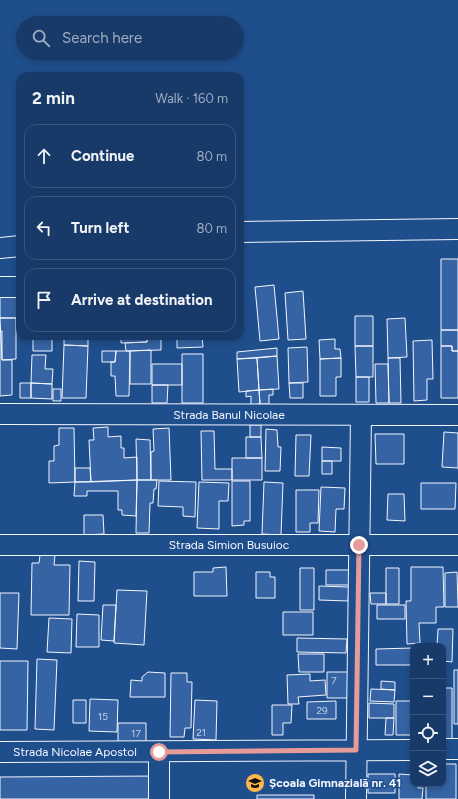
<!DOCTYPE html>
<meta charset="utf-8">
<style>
:root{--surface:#173a69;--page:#244571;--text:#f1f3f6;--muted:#9eadc0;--line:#36547d}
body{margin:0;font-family:Figtree,sans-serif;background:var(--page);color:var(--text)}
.controls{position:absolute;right:12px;bottom:12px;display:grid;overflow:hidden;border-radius:8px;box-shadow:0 2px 6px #0003}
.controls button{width:36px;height:36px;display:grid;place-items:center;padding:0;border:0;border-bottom:1px solid var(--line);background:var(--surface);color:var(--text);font:20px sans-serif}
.stop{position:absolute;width:12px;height:12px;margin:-9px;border:3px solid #e69b98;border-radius:50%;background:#fff}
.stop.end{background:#e69b98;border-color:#fff;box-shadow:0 1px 4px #0008}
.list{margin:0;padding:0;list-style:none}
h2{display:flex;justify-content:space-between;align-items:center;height:52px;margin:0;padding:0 16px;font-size:17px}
h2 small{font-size:13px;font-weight:400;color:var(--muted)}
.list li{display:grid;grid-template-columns:26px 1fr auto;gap:12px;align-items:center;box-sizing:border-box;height:64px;margin:0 8px 8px;padding:0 8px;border:1px solid var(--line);border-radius:12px}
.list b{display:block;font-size:15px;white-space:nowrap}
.list em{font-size:13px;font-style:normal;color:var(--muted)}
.icon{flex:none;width:22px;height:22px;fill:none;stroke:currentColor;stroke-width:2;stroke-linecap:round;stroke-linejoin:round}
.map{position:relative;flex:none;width:458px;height:799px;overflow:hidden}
.search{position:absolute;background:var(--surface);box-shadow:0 2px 6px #0003;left:16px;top:16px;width:228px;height:44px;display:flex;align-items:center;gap:10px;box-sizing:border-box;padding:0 14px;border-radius:22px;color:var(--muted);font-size:15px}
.panel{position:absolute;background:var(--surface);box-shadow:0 2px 6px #0003;left:16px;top:72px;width:228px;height:268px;border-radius:12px}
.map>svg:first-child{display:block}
.building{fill:#3563a3;stroke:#f2f6ff}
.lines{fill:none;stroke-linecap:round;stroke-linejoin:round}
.minor-casing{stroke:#f2f6ff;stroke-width:22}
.minor{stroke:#1f4e8c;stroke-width:20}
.route{stroke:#e69b98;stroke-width:5}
.labels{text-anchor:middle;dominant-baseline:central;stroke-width:3;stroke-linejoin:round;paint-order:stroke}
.number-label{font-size:10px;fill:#c3d1e8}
.street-label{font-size:12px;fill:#f2f6ff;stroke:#1f4e8c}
.poi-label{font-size:12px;font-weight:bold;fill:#f2f6ff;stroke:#1f4e8c;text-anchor:start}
</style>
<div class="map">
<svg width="458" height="799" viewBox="0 0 458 799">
<rect width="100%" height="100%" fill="#1f4e8c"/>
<path class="building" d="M441,259H458V330H441Z
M274,285L279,339L260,341L255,287Z
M303,291L306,339L288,340L285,293Z
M0,297H18V318H0Z
M355,316H373V346H355Z
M0,318H16V359L2,360Z
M405,318L407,357L388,358L387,319Z
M441,330H458V351H452V346H441Z
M0,331H2V360H12V395L0,396Z
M33,336H52V351H33Z
M64,336H88V346L64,345Z
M121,336H147V342L121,343Z
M147,336H161V350L126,351L125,343L147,342Z
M177,336H202L203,347L177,348Z
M335,339V349H340L341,358L320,359L319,340Z
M432,340L433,379H427V400L414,401L413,341Z
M64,345L88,346L86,398H62Z
M355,346H373V377H356Z
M441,346H452V351H458V398H441Z
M307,347L308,382L289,383L288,348Z
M277,348V356L237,359V352Z
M151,350V384H130V351Z
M102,351H116L115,362H102Z
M116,351H130L129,396H116L115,376H111V362H115Z
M182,354H203V403H182Z
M32,355H46L45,369H53L52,384L31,383Z
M277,356L279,389L259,390L257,358Z
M257,358L259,390L239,392L237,359Z
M341,358V377H336V396H320V359Z
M388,358H400L401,403H389Z
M152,364H182V385H152Z
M375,364H388L389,403H376Z
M356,377H369V402H356Z
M20,383H31V398H20Z
M31,383L52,384V399L31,398Z
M289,383H303V398H290Z
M152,385H168L167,403H152Z
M53,389H61V401H53Z
M273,389V395H269V404H260L259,390Z
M259,390L260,404L251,405V396L246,397V391Z
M250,425H261V437H250Z
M108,427V437L121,436V448H124V458L137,457V480L91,482L89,440H94L93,428Z
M59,428H74L75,482L49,483V461H54V446L59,445Z
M169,428L171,480H151V452L154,451L153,429Z
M266,429L277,430L278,447H281L280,471H265Z
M201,431H214L215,469H232V480H202Z
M444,432L458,433V468L442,467Z
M375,434H404V464H376Z
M296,435H311L309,476H295Z
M246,437H261L262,458H246Z
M136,439L150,440L151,480H137Z
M322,447L341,448V461H322Z
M232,458H262V480H232Z
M322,461H332V474H322Z
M75,468H90L91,482H75Z
M137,480H157L156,489H154L153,503H150L149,533H136Z
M137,480L136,516L122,515V510H118V491H87V496H74L75,482Z
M159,481L196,482L195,517L183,516V507L158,506Z
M232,481H250V521H244V525L232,526Z
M199,482L229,483L228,501H219V529L197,528Z
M264,482L283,483L281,535L262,534Z
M421,483H456L455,509H421Z
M321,487L345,488L344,509H336L335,532L319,531Z
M296,490H319L318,523H310V532H296Z
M388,494H404L405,521L387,520Z
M84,515H103L104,534L84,535Z
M40,555H55L54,565H70L69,615H31L32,563H39Z
M79,561L95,562L94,601H78Z
M226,567L227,596H194V572H213V568Z
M411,567H443L444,607H436V623H419L420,643L407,644L406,601H411Z
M300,568H314V610H300Z
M386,568H399V604H386Z
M326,570H349V585H326Z
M256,572H270V577H275V598H256Z
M457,572L458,607H445V573Z
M319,586L349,587L348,601L319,600Z
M117,590L147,591L144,645L114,643Z
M0,593H19L17,649L0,648Z
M370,593H386V604H371Z
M103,605H116L114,641L101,640Z
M377,605H405V619H377Z
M283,612H313V635H283Z
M77,614L99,615V647H76Z
M49,618L72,619L71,653L47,652Z
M438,629H453L452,662L443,661V646H437Z
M297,638L347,639L346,653L297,652Z
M413,648V665H376V649Z
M298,654H324V672H299Z
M37,659L57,660L54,730L35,729Z
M0,661H28L27,730H0Z
M454,670H458V724H454Z
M148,672L165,673V697H130L131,680L142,681V677Z
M327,672H348V698H327Z
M171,673H187V682H192L191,728H185L184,737H170Z
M310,674V681L325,680L326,695L298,697L299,704H288L287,675Z
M381,681L395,682V690L381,689Z
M443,688H452V739H443Z
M371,689L395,690L394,702L370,701Z
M90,699L118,700L117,732L89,731Z
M73,700H86V723H73Z
M195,700L217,701L216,740L193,739Z
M336,701V719H307V702Z
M396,701H413V735H396Z
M369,703L394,704V718H369Z
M272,705H292L291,723H283V735H272Z
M386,718H394L393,735H385Z
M118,723H146V742H118Z
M443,764H456V799H426V784H443Z
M368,774H395V793H368Z
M399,774L413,775V784H418V788H423L422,799H399Z
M157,776V799H0V777Z
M257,795H314V799H257Z"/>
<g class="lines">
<g class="minor-casing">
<path id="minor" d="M240,232L458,229
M0,248L20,246
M0,287H20
M0,414L458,415
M0,545H458
M443,749H458
M0,752L413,750
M159,799V752
M356,799L361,415"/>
</g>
<use href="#minor" class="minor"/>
</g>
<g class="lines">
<path class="route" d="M159,752L356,750L359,545"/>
</g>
<defs>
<g id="school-disc" transform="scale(1)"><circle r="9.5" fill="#ffb74d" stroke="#1f4e8c"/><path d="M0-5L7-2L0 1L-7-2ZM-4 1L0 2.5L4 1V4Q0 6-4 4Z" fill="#111"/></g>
</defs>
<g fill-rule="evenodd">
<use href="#school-disc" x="255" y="783"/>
</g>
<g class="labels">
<g class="number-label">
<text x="334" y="680">7</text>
<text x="322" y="710">29</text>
<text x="103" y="716">15</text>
<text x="201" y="732">21</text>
<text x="136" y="733">17</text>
</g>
<g class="street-label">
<text x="229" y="415">Strada Banul Nicolae</text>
<text x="229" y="545">Strada Simion Busuioc</text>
<text x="75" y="752">Strada Nicolae Apostol</text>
</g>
<g class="poi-label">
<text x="269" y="783">Școala Gimnazială nr. 41</text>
</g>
</g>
</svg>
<div class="controls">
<button>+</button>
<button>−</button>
<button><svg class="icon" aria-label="locate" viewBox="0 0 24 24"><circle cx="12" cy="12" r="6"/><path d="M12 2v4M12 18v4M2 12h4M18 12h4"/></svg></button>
<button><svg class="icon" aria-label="layers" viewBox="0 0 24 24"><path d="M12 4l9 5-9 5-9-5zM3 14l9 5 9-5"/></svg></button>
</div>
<div class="stop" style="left:159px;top:752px"></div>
<div class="stop end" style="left:359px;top:545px"></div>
<div class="search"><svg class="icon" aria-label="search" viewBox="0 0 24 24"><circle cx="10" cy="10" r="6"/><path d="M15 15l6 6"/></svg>Search here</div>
<section class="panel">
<h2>2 min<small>Walk · 160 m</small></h2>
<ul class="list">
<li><svg class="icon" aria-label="ahead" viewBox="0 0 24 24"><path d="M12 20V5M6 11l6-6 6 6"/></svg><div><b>Continue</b></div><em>80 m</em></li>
<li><svg class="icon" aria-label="left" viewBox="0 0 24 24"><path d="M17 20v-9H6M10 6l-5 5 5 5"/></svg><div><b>Turn left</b></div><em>80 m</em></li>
<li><svg class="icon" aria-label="arrive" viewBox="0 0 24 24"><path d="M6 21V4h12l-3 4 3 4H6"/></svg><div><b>Arrive at destination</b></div></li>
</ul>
</section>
</div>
